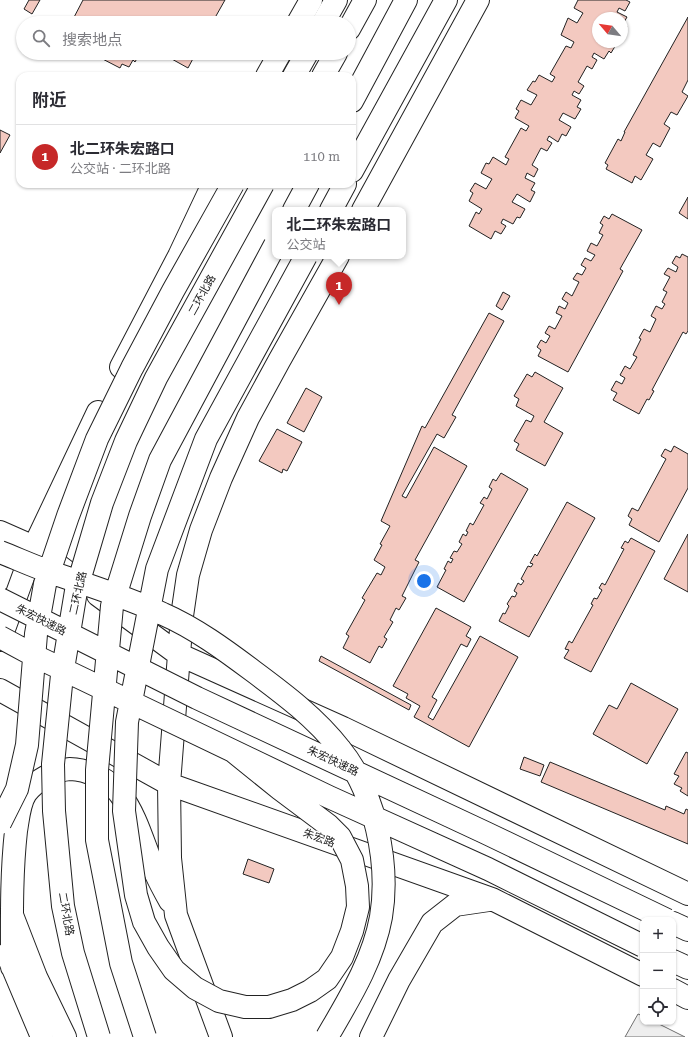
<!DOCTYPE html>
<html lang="zh">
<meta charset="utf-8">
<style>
:root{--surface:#fff;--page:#f7f7f7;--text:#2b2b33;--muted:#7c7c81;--line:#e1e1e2;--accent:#c62828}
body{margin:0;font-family:"Roboto Serif","Noto Sans SC",serif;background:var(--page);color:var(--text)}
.controls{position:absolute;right:12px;bottom:12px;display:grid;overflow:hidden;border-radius:8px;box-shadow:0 1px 3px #0004}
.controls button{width:36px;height:36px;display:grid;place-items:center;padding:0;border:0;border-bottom:1px solid var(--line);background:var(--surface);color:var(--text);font:20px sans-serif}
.compass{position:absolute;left:592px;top:12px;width:36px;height:36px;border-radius:50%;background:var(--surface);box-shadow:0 1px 3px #0004;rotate:299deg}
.you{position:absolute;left:424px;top:581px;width:14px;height:14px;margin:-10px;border:3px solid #fff;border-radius:50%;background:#1a73e8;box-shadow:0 0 0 6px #1a73e833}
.badge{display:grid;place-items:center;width:26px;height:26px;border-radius:50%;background:var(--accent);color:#fff;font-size:13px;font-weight:700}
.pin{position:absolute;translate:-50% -33px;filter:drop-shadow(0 1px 2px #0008)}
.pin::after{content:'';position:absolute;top:21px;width:14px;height:12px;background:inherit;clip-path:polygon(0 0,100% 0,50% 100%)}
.popup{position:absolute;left:272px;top:207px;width:134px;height:52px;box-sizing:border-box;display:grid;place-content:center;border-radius:8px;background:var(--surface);filter:drop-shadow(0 1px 3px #0005);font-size:13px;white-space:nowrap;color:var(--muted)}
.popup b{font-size:15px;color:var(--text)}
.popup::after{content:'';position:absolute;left:50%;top:100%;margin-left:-8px;border:8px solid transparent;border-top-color:var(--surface)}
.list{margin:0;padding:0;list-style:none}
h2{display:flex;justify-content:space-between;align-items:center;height:52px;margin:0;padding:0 16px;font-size:17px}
h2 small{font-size:13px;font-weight:400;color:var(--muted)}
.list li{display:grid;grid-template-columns:26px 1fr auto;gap:12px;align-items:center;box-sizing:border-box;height:64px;padding:0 16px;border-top:1px solid var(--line)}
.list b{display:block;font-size:15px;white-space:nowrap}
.list p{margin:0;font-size:13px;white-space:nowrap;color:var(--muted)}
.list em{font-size:13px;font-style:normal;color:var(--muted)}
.icon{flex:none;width:22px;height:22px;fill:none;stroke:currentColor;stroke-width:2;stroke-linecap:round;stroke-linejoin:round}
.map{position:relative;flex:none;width:688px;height:1037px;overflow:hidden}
.search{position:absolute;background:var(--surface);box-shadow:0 1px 3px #0004;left:16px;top:16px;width:340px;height:44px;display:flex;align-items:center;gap:10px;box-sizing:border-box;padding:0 14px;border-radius:22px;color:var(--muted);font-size:15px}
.panel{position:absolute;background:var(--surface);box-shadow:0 1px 3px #0004;left:16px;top:72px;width:340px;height:116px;border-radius:12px}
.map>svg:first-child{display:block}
.green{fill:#eee;stroke:#6f6f6f}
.building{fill:#f3c9c0;stroke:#222}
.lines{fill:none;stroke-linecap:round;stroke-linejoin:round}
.secondary-casing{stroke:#222;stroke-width:24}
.trunk-casing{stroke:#222;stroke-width:24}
.secondary{stroke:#fff;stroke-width:22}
.trunk{stroke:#fff;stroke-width:22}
.trunk-bridge-casing{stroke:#222;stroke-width:24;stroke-linecap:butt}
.trunk-bridge{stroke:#fff;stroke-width:22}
.labels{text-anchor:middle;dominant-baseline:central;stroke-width:3;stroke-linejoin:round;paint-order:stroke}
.street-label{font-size:11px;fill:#222;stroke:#fff}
</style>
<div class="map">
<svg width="688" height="1037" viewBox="0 0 688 1037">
<rect width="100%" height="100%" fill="#fff"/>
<path class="green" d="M638,1014L643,1016V1022H655L685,1037H625Z"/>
<path class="building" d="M29,0H40L32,14L24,9Z
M83,0H225L212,23H71Z
M578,0H626L630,2L625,11L619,8L617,12L627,17L623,24L627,26L622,34V18H598V42H614L617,43L611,53L609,51L604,59L594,53L592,57L597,60L592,69L587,66L578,82L584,86L579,94L574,91L572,95L581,100L577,107L581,109L575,119L563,113L559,120L571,127L566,136L562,134L558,142L549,136L547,140L552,143L547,151L541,148L532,165L538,169L534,177L527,173L525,178L535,183L531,190L535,192L530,202L517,194L512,202L525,209L520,218L517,217L513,224L503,219L501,223L506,226L501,234L495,231L491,239L469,226L476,212L479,214L482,209L469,201L473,193L470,191L475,183L486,189L492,179L481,173L486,163L489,164L493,157L506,165L509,159L505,157L521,128L526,131L529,126L515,118L519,111L516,109L521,100L531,105L537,95L527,90L533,81L535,82L539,75L552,82L555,77L550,74L566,46L571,48L574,42L561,35L568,18L577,23L583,13L574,8Z
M688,17V80L682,92L688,96L677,115L671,112L664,124L670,128L660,147L653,143L646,155L653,159L641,180L635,176L632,183L606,169L608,165L605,163L618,139L621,141L625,132H624Z
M91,53H140L135,62L133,60L129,67L122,64L120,68Z
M161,53H196L188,68Z
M0,130L10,135L0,153Z
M688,197V219L679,213Z
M612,214L642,230L620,269L623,271L568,372L538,356L541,350L537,347L541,340L546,343L550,336L545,333L549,326L555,329L562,316L556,313L559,306L565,309L568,303L562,299L566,292L572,296L579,282L573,279L577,273L582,275L586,268L581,265L585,258L591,261L595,255L587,251L591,243L597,246L603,235L599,233L603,225L600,223L604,216L609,219Z
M682,254L688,257V331L686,334L683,332L652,390L654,391L649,400L647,399L639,414L613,400L617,393L611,390L616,381L622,384L625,378L620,375L625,366L630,369L637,357L633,355L641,339L639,338L644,329L650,332L656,319L651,316L656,306L662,309L665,304L662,302L667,292L663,290L670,277L664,274L668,268L676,272L678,267L672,263L676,256L680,258Z
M503,292L510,296L502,310L496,306Z
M489,313L504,321L452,415L456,417L444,438L437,434L402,496L406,498L434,447L467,466L415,560L419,562L402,596L406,598L399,610L396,608L390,620L393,622L384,637L387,639L382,648L379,646L370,663L343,648L349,636L346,634L365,600L362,598L377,573L381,575L385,567L374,560L382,545L380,544L390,526L381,521L422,426L425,428Z
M535,372L563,388L544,422L563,433L545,466L516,450L519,444L514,441L526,420L531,422L534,416L516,406L519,399L514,396L527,374L532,377Z
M306,388L322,397L304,432L287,423Z
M277,429L302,442L287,471L283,469L282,473L259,461Z
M674,446L688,454V488L659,542L629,525L632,519L628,516L632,508L638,511L666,459L661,456L665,449L671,452Z
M501,473L528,489L464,602L437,587L446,570L444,569L448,561L451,563L453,559L450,558L454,551L457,552L462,544L459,542L463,534L466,536L468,532L466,531L470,523L473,525L484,505L480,503L484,497L487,499L492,489L489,487L493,479L496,481Z
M567,502L595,518L529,637L499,621L503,613L505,614L509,606L507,604L512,596L515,597L517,593L514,591L518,583L521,585L524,581L521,579L528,566L531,567L533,564L530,563L535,554L537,556Z
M688,534V592L664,579Z
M631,538L655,551L591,672L564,658L569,650L565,649L569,641L572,643L593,605L591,604L594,598L597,599L602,590L599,588L602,583L605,585L624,549L621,548L625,541L628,543Z
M436,608L471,627L466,636L471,639L467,647L461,644L432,697L437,700L428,717L433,720L480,636L518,657L469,747L414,717L420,706L406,698L408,694L393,686Z
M321,656L411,705L409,710L319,661Z
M631,683L678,709L647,764L593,734L609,705L617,709Z
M686,752L688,753V796L680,791L682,788L674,784L679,776L674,774Z
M524,757L544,765L540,776L520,769Z
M550,762L665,810L666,806L684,814L686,809L688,810V844L541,782Z
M248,859L274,869L269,883L243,874Z"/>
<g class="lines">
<g class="secondary-casing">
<path id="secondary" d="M298,23L311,0
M267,76L280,53
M363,210L478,0
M121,367L179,256L213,184
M0,532L34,547L67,572
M98,595L178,654L343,728L688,894
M0,640L34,547L98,412
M0,690L169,784L492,899L643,975
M7,954L42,1037
M12,967C12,922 11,876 16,831C18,820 19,803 26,793C35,781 55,770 70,769C86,769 111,780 120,794C138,818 144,847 156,874C160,883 165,892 170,901
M673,990L688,998
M221,1037L176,915L170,858L169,784L182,616L188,575L201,530L221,478L248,418L279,361L338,256
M371,1037L399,980L432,923L455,905L489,900"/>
</g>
<g class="trunk-casing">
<path id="trunk" d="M323,23L336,0
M349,29L365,0
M294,76L307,53
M323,76L336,53
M352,101L406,0
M352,171L446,0
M294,210L308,184
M331,210L345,184
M12,915L36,977L65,1037
M673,923L688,930
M673,961L688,968"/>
</g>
<use href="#secondary" class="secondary"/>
<use href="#trunk" class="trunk"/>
<g class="trunk-bridge-casing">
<path id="trunk-bridge" d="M0,552C18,559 35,567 53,573C90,586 127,597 163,614C195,628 225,650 253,671C284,694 316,718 340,749C375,792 390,863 381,917C373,961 349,999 327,1037
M0,599L197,698L486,833L667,920
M0,637L37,657L329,797L488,869L643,946
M233,751L280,789L328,825L340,837L352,860L357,886L358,907L352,931L342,957L327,979L310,991L292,1000L269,1007H245L219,1001L195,988L174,970L158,947L144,922L136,895L124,811L127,722L157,569L206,439L306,256
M0,823L17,789L27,745L36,634L45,584L68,516L97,439L132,368L173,291L233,184
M99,1037L73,953L63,906L54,811L53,764L62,675L76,591L102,503L126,441L156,378L263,184
M145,1037L121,963L97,840V770L112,606L140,516L160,460L275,245"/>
</g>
<use href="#trunk-bridge" class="trunk-bridge"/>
</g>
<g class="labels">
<g class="street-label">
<text transform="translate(202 295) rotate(-61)">二环北路</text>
<text transform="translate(78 593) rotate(-77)">二环北路</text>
<text transform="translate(41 620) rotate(27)">朱宏快速路</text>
<text transform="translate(333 761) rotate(25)">朱宏快速路</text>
<text transform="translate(319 838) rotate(20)">朱宏路</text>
<text transform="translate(66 914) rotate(80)">二环北路</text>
</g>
</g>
</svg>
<div class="controls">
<button>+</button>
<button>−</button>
<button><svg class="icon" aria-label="locate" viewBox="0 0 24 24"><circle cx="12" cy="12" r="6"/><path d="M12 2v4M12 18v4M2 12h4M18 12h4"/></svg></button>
</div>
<svg class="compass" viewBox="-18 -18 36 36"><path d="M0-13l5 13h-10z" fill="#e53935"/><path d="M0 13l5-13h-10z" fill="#7c7c81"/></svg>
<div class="you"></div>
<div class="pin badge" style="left:339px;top:305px">1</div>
<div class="popup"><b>北二环朱宏路口</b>公交站</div>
<div class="search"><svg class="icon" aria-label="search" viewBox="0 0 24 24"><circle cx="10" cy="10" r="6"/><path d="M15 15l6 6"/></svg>搜索地点</div>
<section class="panel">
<h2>附近<small></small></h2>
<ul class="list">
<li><span class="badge">1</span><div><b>北二环朱宏路口</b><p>公交站 · 二环北路</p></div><em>110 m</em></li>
</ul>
</section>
</div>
